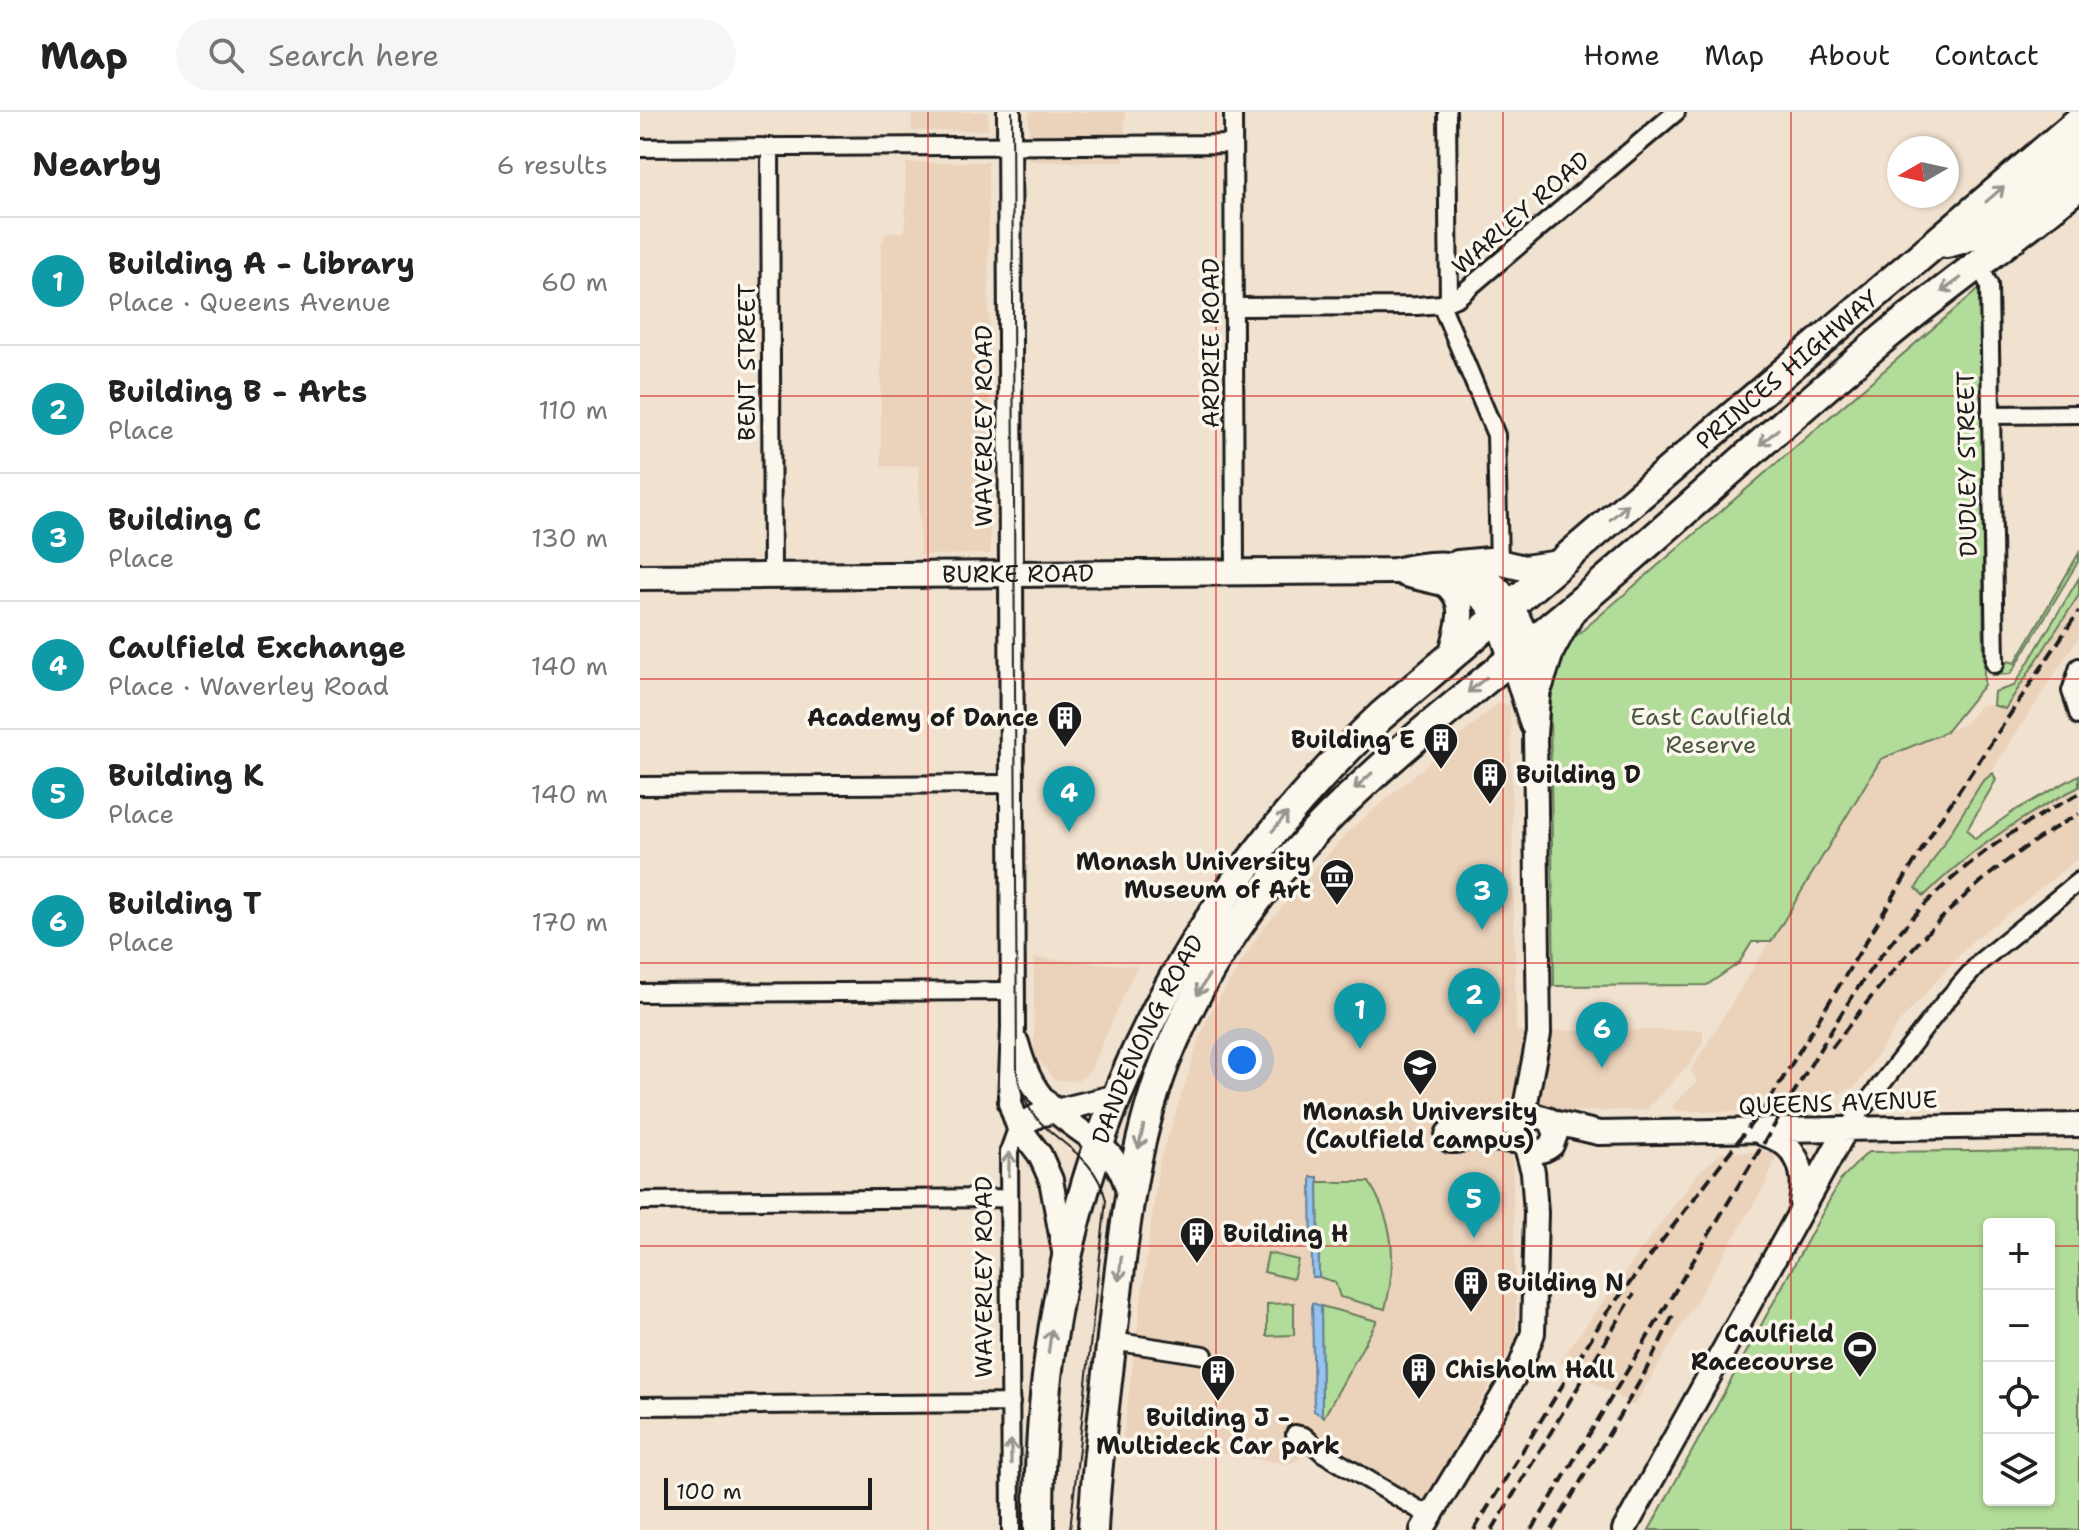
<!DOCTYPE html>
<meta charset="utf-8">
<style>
:root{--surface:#fff;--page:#f6f6f6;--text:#222;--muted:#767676;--line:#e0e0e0;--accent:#b45309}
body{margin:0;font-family:"Shantell Sans",sans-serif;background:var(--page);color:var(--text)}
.controls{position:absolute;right:24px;bottom:24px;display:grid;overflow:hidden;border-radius:8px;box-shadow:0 2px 6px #0004}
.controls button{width:72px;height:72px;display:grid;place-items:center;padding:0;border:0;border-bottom:2px solid var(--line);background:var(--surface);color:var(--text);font:40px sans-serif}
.compass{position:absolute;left:1247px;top:24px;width:72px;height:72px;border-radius:50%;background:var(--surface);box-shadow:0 2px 6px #0004;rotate:261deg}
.scale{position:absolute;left:24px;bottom:20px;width:208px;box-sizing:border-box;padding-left:8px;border:4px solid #1c1c1c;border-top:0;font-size:22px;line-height:28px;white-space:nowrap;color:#1c1c1c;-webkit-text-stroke:6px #fbf7ec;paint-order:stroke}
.you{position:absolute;left:602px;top:948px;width:28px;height:28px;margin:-20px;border:6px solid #fff;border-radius:50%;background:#1a73e8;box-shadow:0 0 0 12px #1a73e833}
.badge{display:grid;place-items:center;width:52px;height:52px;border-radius:50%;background:var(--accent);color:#fff;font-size:26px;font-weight:700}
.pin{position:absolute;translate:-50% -66px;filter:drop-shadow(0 2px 4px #0008)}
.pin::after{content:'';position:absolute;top:42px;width:28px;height:24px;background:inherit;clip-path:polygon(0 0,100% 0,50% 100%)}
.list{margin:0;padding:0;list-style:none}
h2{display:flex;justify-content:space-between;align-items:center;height:104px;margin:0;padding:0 32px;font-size:34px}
h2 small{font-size:26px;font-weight:400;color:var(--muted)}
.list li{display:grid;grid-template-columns:52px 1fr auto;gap:24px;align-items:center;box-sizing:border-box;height:128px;padding:0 32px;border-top:2px solid var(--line)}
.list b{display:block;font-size:30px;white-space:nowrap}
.list p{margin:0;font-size:26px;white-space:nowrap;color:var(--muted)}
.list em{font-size:26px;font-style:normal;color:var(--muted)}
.icon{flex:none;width:44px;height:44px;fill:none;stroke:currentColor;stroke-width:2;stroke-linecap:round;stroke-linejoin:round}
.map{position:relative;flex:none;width:1439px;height:1418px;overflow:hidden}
header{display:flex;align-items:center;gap:48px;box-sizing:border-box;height:112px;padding:0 40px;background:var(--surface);border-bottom:2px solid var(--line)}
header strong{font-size:38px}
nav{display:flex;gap:44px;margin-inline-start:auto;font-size:28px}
.search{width:560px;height:72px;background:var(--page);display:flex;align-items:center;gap:20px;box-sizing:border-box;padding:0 28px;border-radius:44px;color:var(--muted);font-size:30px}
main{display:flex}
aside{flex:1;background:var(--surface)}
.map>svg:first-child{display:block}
.built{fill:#ead2bb}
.green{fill:#b2dc99;stroke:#677c5a;stroke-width:2;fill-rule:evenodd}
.water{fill:#95c2ef;stroke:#65809b;stroke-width:2}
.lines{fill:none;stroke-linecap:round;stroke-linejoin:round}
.street-casing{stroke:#1c1c1c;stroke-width:22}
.secondary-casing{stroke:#1c1c1c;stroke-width:28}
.primary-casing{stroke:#1c1c1c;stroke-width:30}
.highway-casing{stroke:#1c1c1c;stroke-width:34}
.street{stroke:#fbf7ec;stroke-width:16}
.secondary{stroke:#fbf7ec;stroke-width:22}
.primary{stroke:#fbf7ec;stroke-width:24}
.highway{stroke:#fbf7ec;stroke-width:28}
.tram{stroke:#1c1c1c;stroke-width:2}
.rail{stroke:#1c1c1c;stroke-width:4;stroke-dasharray:12 6;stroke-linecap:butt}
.oneway{stroke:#97948e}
.grid{fill:none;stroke:#d62828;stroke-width:2;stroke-opacity:0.55}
.labels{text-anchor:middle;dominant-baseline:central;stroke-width:7;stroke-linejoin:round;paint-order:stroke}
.street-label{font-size:24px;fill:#1c1c1c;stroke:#fbf7ec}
.park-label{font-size:24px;fill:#495642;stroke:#fbf7ec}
.poi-label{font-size:24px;font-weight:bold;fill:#1c1c1c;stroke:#fbf7ec;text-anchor:end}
</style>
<header>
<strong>Map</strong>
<div class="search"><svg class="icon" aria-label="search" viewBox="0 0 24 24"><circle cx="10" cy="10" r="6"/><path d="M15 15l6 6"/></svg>Search here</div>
<nav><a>Home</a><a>Map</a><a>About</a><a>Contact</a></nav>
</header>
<main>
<aside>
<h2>Nearby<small>6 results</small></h2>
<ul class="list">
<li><span class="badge" style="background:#0f9aa8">1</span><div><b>Building A - Library</b><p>Place · Queens Avenue</p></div><em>60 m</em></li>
<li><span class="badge" style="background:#0f9aa8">2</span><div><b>Building B - Arts</b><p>Place</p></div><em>110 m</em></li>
<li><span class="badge" style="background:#0f9aa8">3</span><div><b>Building C</b><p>Place</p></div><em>130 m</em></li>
<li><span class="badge" style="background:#0f9aa8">4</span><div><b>Caulfield Exchange</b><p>Place · Waverley Road</p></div><em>140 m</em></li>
<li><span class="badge" style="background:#0f9aa8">5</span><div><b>Building K</b><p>Place</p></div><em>140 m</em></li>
<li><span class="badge" style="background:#0f9aa8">6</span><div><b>Building T</b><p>Place</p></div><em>170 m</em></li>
</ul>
</aside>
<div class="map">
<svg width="1439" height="1418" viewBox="0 0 1439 1418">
<rect width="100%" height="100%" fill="#f1e1cf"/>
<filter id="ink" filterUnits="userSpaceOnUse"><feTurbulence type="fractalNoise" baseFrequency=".0125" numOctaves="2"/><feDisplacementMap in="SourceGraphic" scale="16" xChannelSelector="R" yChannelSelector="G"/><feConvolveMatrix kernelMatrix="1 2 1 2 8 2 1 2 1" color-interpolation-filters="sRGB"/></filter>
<g filter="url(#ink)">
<path class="built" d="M272,0H348V18L272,19Z
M389,0H485L484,50L389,49Z
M348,50L350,442L280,443L279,354H241V133L247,120H265L266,51Z
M1439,466V524L1276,776L1285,783L1317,751L1352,725L1439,675V746L1331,830L1258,912L1216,974L1159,1000L1036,999L1032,994L1057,970L1051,958L1241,647L1325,612L1341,593H1353L1354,580L1374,574Z
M860,590L870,593L876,919L1063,918V929L1052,949L1006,998L871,1000L877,1225L785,1389L692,1332L648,1352L483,1326L519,1052L566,908L621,819L708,720Z
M394,846L497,854L450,959L437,969L415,968L394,942Z
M1083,1040H1138L1126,1071L994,1294L919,1250L1058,1061Z"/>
<path class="green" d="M1341,175L1344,573L1306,620L1241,647L1131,830H1112L1099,851L1067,873L914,874L910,597L915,562L929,530Z
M1439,441V448L1374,557L1370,562L1353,563L1369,549L1375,551Z
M1439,466V483L1365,597L1353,593L1354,580L1374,574Z
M1353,661L1356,668L1327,718L1335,727L1374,699L1439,663V675C1381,704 1330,738 1284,784L1276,776L1342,670Z
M1439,1038V1418H1009L1201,1067L1228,1040ZM1409,1112V1388H1349V1112Z
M678,1070H729C755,1111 757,1151 745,1197L700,1185L695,1170L679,1165Z
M628,1141L658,1148L653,1167L624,1160Z
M654,1191V1223L627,1224V1192Z
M681,1194L737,1209L684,1305L682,1304Z"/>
<path class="water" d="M678,1065L679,1165H672L671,1065Z
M672,1191L681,1194L682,1304L674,1299Z"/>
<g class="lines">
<g class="street-casing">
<path id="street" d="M593,0L595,461
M807,0L809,189
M130,35L132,464
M0,36L593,32
M1339,153L1349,173L1355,552
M801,192L856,323L859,450
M595,195L777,194L801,192L818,185L1036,0
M1350,303L1439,302
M1439,555L1431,579L1439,604
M0,674L371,672
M0,881L372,879
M804 1024a8 8 0 1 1 16 0a8 8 0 1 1-16 0Z
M815,1017H851L884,1011
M1205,1019L1304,891L1341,849L1439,769
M816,1032L833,1028L884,1033
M0,1089L369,1086
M472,1229L564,1243
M0,1294L371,1291
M655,1322L664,1324L683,1341L791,1405
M371,1418L369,1039L378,1014"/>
</g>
<g class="secondary-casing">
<path id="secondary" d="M369,0L373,915L370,991L378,1014L400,1043L411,1068L425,1145
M871,546L892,613
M901,574L912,540L934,499
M377,931C383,953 391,975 408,992C443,1028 478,1029 489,1084
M885,1010L897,1004L910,1008L916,1022L912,1033C898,1045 882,1039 880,1021L899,922L895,622L899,573L889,532
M912,1010L959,1021L1439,1013
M378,1014L399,1003L477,984
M1123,1022C1157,1031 1167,1058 1161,1091
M782,1418L880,1255L893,1221L896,1101L893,1060L886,1035
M984,1418L1205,1019"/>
</g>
<g class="primary-casing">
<g id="primary">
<path d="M818,451L850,448L884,456L920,451"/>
<path d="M765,462C838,481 847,468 871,546"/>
<path id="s1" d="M0,465L755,459C831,440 861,463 889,532"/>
<path d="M803,470C831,489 818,516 811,544"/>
</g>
</g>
<g class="highway-casing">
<g id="highway">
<path d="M1306,131C1360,121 1399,74 1439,40"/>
<path id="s2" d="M399,1418C397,1097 506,826 741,604L1439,9"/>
<path d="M453,1418C456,1351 466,1283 473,1216C484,1120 493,1024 532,933C620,729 777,628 939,491C1042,404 1141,311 1245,225C1308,173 1376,126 1439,73"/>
</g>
</g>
<use href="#street" class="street"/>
<use href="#secondary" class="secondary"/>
<use href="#primary" class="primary"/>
<use href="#highway" class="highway"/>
<path class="tram" d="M372,0L377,959C385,1031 450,1024 466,1088L430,1418"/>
<path class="rail" d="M1192,936C1262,842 1335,759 1439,702
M834,1418L966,1202L1131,986L1301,706L1439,499
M852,1418L994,1182
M892,1418L1198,907C1261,803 1331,737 1439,682
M912,1418L1003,1264L1034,1202"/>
</g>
<defs><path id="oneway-shaft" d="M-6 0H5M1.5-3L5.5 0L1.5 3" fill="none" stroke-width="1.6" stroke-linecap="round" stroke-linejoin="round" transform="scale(2)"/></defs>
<g class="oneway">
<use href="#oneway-shaft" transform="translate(1355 82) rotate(-41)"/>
<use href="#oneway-shaft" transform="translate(1311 173) rotate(144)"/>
<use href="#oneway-shaft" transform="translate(1129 325) rotate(139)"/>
<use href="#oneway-shaft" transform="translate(979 400) rotate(-41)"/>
<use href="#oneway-shaft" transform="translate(837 573) rotate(141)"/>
<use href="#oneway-shaft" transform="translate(723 669) rotate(138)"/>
<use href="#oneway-shaft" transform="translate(640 710) rotate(-50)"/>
<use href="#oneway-shaft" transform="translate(563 873) rotate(120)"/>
<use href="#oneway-shaft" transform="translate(501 1025) rotate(103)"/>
<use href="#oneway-shaft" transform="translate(369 1052) rotate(-89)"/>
<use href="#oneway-shaft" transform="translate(480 1157) rotate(96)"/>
<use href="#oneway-shaft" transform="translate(410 1229) rotate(-82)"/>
<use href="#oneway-shaft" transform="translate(371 1340) rotate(-90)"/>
</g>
</g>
<path class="grid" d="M288,0V1418M576,0V1418M863,0V1418M1151,0V1418M0,284H1439M0,567H1439M0,851H1439M0,1134H1349M1409,1134H1439"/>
<defs>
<g id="building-pin" transform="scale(1.8)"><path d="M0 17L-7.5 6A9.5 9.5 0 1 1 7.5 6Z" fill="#1c1c1c" stroke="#fbf7ec"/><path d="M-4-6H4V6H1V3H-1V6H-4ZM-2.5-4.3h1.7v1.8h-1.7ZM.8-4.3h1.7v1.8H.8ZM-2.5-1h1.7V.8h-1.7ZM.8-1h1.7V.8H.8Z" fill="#fff"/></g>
<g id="museum-pin" transform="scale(1.8)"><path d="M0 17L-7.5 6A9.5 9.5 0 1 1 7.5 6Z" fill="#1c1c1c" stroke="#fbf7ec"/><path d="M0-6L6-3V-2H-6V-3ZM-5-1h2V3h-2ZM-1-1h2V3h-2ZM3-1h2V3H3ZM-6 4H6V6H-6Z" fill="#fff"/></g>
<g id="university-pin" transform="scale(1.8)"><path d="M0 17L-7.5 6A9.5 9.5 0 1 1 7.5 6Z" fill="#1c1c1c" stroke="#fbf7ec"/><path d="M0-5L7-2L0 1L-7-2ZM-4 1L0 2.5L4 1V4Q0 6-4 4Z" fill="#fff"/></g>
<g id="stadium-pin" transform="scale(1.8)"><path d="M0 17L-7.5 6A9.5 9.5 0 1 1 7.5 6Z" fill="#1c1c1c" stroke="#fbf7ec"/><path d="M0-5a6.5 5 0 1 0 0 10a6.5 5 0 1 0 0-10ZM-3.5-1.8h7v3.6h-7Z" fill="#fff"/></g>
</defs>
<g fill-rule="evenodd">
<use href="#building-pin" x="425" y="606"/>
<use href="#building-pin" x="801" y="628"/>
<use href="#building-pin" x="850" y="663"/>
<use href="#museum-pin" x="697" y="764"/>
<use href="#university-pin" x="780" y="954"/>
<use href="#building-pin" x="557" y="1122"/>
<use href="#building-pin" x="831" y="1171"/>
<use href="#stadium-pin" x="1220" y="1236"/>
<use href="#building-pin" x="779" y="1258"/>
<use href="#building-pin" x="578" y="1260"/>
</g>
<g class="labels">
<g class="street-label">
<text transform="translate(881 101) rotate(-41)">WARLEY ROAD</text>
<text transform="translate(571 231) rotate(-90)">ARDRIE ROAD</text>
<text transform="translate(107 250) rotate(-90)">BENT STREET</text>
<text stroke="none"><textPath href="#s2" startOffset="1444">PRINCES HIGHWAY</textPath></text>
<text transform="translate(344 314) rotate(-90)">WAVERLEY ROAD</text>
<text transform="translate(1327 352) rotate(-91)">DUDLEY STREET</text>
<text stroke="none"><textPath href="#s1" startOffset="378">BURKE ROAD</textPath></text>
<text stroke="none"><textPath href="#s2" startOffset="508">DANDENONG ROAD</textPath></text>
<text transform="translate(1198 991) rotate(-2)">QUEENS AVENUE</text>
<text transform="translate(344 1165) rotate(-90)">WAVERLEY ROAD</text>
</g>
<g class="park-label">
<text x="1071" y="605">East Caulfield<tspan x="1071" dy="28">Reserve</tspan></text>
</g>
<g class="poi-label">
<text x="399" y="606">Academy of Dance</text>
<text x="775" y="628">Building E</text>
<text x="876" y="663" text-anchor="start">Building D</text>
<text x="671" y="750">Monash University<tspan x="671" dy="28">Museum of Art</tspan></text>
<text x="780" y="1000" text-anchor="middle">Monash University<tspan x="780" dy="28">(Caulfield campus)</tspan></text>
<text x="583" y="1122" text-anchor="start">Building H</text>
<text x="857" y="1171" text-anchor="start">Building N</text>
<text x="1194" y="1222">Caulfield<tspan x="1194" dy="28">Racecourse</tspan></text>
<text x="805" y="1258" text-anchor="start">Chisholm Hall</text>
<text x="578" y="1306" text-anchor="middle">Building J -<tspan x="578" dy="28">Multideck Car park</tspan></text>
</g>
</g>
</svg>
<div class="controls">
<button>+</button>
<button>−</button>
<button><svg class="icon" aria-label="locate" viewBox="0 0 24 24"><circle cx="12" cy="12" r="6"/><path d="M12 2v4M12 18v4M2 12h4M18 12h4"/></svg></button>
<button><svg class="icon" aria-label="layers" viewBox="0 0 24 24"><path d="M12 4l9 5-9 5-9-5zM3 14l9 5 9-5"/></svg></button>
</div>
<svg class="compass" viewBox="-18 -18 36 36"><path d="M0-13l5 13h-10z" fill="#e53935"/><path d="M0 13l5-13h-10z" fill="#767676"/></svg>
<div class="scale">100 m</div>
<div class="you"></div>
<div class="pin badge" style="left:720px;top:937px;background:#0f9aa8">1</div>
<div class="pin badge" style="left:834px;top:922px;background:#0f9aa8">2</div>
<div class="pin badge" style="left:842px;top:818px;background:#0f9aa8">3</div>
<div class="pin badge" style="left:429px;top:720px;background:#0f9aa8">4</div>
<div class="pin badge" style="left:834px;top:1126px;background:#0f9aa8">5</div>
<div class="pin badge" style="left:962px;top:956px;background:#0f9aa8">6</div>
</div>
</main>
